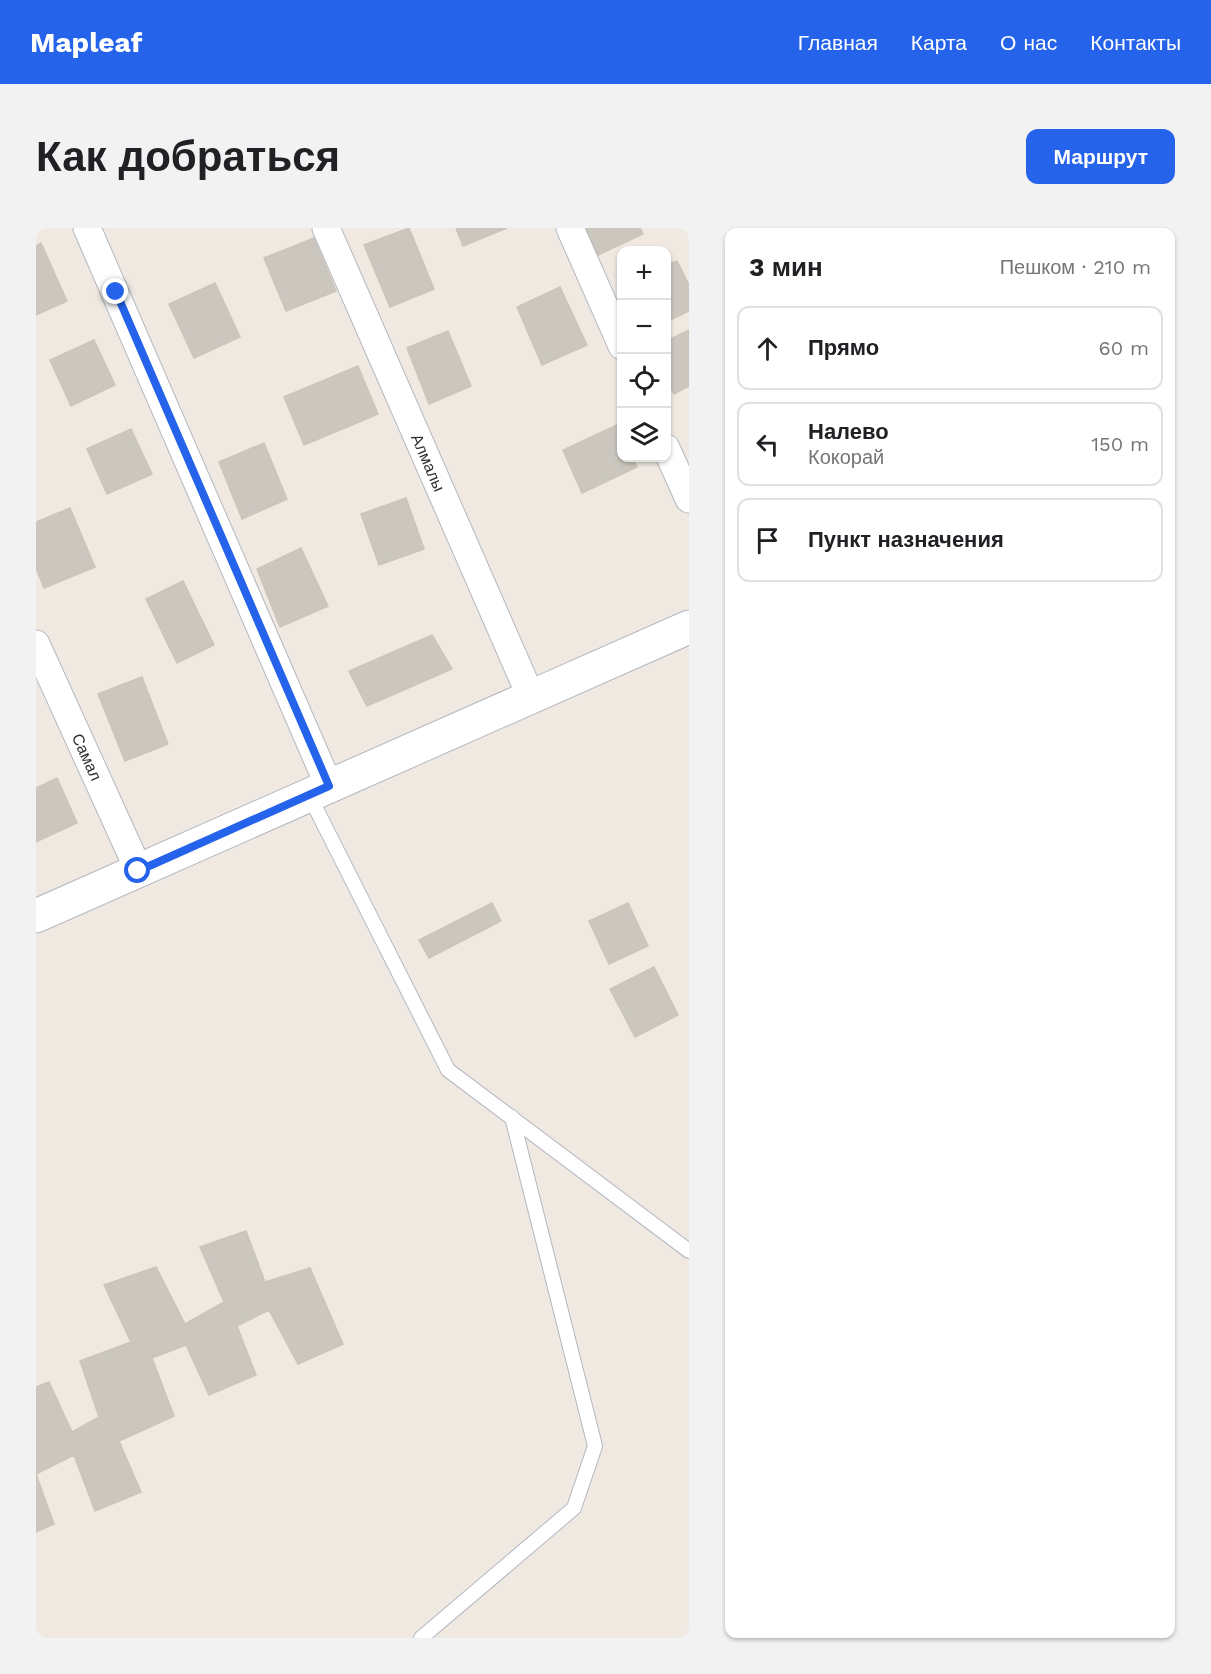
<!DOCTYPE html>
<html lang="ru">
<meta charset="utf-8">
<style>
:root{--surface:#fff;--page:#f2f2f2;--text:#202124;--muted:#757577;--line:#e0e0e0;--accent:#2563eb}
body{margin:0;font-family:"Work Sans",sans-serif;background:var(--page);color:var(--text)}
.controls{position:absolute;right:18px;top:18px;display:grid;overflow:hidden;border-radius:12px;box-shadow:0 2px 4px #0004}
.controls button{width:54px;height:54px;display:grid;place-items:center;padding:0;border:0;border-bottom:2px solid var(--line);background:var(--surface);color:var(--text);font:30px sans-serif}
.stop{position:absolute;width:18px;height:18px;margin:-14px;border:4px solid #2563eb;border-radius:50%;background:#fff}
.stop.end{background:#2563eb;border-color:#fff;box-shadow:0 2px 6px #0008}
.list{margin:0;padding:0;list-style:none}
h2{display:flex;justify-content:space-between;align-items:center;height:78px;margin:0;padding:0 24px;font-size:26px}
h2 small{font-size:20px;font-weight:400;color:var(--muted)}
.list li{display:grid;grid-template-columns:39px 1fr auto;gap:18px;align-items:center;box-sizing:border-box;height:84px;margin:0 12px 12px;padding:0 12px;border:2px solid var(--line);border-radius:12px}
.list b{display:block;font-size:22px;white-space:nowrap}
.list p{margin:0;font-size:20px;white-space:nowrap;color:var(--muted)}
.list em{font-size:20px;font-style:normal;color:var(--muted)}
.icon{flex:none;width:33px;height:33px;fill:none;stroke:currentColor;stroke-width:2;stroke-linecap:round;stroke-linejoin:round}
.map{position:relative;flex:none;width:653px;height:1410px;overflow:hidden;border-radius:12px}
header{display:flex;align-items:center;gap:36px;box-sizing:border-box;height:84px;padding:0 30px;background:var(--accent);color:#fff}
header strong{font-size:28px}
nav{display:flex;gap:33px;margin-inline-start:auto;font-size:21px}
.intro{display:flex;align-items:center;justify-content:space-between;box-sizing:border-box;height:144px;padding:0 36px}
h1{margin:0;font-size:42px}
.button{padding:15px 27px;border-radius:12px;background:var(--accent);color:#fff;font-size:21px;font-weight:700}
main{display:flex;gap:36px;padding:0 36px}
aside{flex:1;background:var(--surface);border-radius:12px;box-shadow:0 2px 4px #0004}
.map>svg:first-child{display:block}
.building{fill:#cbc7bf;stroke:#cbc5ba;stroke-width:1.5}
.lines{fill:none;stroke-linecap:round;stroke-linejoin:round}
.lane-casing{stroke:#b4b7c1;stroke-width:16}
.street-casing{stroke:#b4b7c1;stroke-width:29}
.secondary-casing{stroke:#b4b7c1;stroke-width:35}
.lane{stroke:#fff;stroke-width:14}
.street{stroke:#fff;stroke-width:27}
.secondary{stroke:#fff;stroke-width:33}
.route{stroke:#2563eb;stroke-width:8}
.labels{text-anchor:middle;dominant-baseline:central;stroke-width:5;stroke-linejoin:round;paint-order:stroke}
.street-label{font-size:16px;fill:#2e2e2e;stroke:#fff}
</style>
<header>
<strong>Mapleaf</strong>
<nav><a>Главная</a><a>Карта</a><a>О нас</a><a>Контакты</a></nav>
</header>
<div class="intro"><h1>Как добраться</h1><a class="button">Маршрут</a></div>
<main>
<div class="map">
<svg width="653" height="1410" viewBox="0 0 653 1410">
<rect width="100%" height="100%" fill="#efe9e1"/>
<path class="building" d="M373,0L398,61L354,79L328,17Z
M420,0H471L427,18Z
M550,0H604L607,6L562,27Z
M278,10L300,63L250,83L228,30Z
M5,15L31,73L0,87V18Z
M641,33L653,57V83L630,94V38Z
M179,55L204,109L158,130L133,76Z
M524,59L551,117L506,137L481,79Z
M653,102V158L638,166L630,151V113Z
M412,103L435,158L393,176L371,120Z
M58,112L79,157L35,178L14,132Z
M322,138L342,186L268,217L248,169Z
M581,197L586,206V230H596L601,239L546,265L527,222Z
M95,201L116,246L71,266L51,221Z
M228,215L251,271L206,291L183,234Z
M370,270L388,321L343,337L325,286Z
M34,280L59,339L8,360L0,340V294Z
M265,320L292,378L244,399L221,341Z
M147,353L178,417L141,435L110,371Z
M396,407L416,441L331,478L313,443Z
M106,449L132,516L89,533L62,466Z
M21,550L41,595L0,614V560Z
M456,675L465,693L393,730L383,712Z
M592,675L612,718L573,736L553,693Z
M618,739L642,787L599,809L574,761Z
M210,1003L229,1054L274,1040L307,1116L262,1136L233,1082L201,1098L220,1147L173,1167L150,1117L116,1130L138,1188L83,1213L105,1264L59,1283L38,1227L0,1246L18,1296L0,1304V1159L13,1154L36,1204L63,1189L44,1133L95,1114L68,1057L120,1039L149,1096L188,1074L164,1019Z"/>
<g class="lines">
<g class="lane-casing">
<path id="lane" d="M273,567L412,842L653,1023
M385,1410L538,1280L559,1218L476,889"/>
</g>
<g class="street-casing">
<g id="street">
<path d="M51,0L293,558"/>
<path id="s1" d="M290,0L495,469"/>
<path d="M534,0L586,118"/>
<path d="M630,220L653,271"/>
<path id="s2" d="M0,416L103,643"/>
</g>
</g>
<g class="secondary-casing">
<path id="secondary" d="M0,688L653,399"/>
</g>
<use href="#lane" class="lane"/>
<use href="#street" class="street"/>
<use href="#secondary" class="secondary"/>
</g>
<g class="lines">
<path class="route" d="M80,64L293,558L102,643"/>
</g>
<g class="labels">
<g class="street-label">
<text stroke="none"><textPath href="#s1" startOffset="256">Алмалы</textPath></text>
<text stroke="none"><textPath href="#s2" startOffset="124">Самал</textPath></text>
</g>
</g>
</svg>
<div class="controls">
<button>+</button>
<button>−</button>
<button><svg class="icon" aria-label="locate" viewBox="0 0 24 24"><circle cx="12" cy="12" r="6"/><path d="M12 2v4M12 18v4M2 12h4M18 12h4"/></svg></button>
<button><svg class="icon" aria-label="layers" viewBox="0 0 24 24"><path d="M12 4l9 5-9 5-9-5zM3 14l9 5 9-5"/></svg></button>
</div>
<div class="stop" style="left:102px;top:643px"></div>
<div class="stop end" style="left:80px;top:64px"></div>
</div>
<aside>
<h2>3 мин<small>Пешком · 210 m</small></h2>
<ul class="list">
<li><svg class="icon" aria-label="ahead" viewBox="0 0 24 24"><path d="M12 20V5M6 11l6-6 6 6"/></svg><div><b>Прямо</b></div><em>60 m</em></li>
<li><svg class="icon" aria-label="left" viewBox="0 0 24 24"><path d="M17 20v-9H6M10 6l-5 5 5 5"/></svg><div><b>Налево</b><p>Кокорай</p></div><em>150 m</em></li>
<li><svg class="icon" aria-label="arrive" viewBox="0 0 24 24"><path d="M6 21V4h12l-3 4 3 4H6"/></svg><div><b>Пункт назначения</b></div></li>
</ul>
</aside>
</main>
